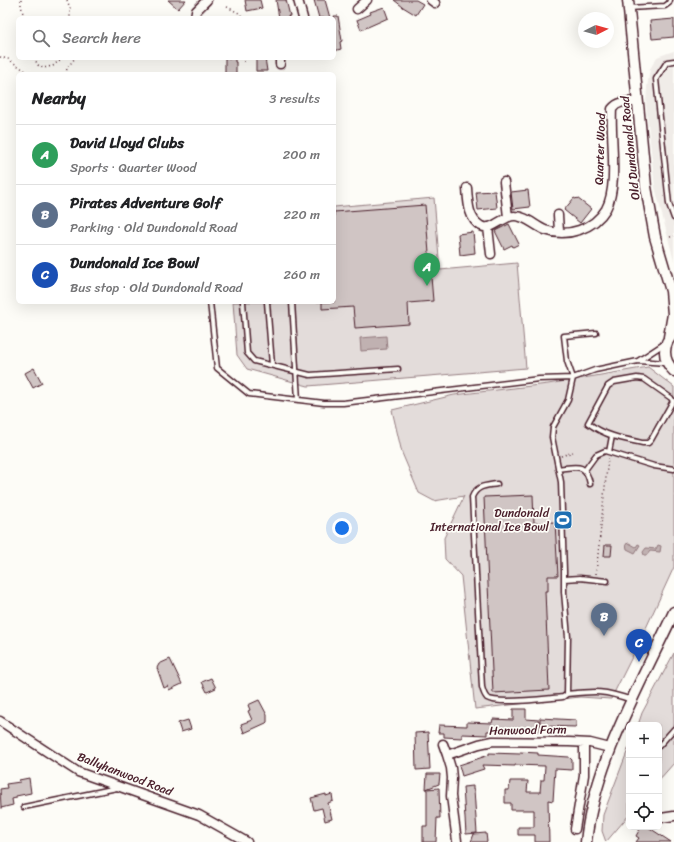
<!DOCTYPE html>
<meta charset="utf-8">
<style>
:root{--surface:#fff;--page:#f2f2f2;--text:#202124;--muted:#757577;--line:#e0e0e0;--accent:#0f766e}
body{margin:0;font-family:Sriracha,sans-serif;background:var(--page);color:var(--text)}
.controls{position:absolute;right:12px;bottom:12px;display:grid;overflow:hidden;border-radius:6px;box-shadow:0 4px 16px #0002}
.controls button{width:36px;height:36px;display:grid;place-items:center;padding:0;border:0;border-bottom:1px solid var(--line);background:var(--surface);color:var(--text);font:20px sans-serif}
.compass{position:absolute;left:578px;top:12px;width:36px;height:36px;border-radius:50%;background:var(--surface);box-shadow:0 4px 16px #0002;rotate:84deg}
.you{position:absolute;left:342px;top:528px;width:14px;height:14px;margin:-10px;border:3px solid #fff;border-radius:50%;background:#1a73e8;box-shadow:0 0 0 6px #1a73e833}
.badge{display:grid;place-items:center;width:26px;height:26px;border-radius:50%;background:var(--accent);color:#fff;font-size:13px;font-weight:700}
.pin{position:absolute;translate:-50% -33px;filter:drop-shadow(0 1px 2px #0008)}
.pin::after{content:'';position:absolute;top:21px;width:14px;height:12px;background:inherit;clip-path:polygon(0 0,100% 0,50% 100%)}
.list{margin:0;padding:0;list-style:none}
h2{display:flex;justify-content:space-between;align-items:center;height:52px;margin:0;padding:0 16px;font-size:17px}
h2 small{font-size:13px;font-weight:400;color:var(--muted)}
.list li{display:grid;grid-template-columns:26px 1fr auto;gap:12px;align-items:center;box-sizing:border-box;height:60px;padding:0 16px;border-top:1px solid var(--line)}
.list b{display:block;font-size:15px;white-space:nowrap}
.list p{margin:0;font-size:13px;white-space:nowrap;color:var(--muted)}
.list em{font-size:13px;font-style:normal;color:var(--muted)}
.icon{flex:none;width:22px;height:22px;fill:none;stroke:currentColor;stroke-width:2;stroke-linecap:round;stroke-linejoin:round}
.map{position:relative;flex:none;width:674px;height:842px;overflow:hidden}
.search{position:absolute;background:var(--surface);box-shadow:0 4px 16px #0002;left:16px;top:16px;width:320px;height:44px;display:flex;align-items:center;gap:10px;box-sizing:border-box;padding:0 14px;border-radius:6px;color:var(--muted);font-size:15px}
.panel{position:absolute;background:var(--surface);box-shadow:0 4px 16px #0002;left:16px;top:72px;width:320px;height:232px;border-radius:6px}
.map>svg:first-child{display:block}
.built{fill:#f0ece8}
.green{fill:#e3dcda;stroke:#967e82}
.water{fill:#c0b1b1;stroke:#91777b}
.building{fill:#d0c5c4;stroke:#4a1f2b}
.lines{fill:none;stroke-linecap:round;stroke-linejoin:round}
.service-casing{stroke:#4a1f2b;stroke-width:7}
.minor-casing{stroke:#4a1f2b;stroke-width:11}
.tertiary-casing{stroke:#4a1f2b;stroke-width:13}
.path{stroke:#4a1f2b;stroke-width:1.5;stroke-dasharray:1 3;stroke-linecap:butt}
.service{stroke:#fdfcf7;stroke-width:4}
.minor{stroke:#fdfcf7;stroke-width:8}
.tertiary{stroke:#fdfcf7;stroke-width:10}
.labels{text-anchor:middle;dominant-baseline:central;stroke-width:3.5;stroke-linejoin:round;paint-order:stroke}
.street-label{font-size:12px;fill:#4a1f2b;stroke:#fdfcf7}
.poi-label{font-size:12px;fill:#4a1f2b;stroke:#fdfcf7;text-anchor:end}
</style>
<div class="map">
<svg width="674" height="842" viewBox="0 0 674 842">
<rect width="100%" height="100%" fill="#fdfcf7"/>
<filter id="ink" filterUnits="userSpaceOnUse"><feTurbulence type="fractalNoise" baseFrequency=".025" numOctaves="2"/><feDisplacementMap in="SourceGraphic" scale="8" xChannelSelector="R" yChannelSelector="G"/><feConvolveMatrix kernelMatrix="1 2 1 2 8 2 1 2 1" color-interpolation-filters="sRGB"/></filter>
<g filter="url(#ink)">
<path class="built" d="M674,51V261L655,187L646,105L647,87L650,69L657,57L668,53Z"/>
<path class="green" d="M434,198L440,270L517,263L526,368L308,386L247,369L237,355L233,302H334V207Z
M648,367L674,387V567L640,641L611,699L580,697L475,709L461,576L445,559L444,538L464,496L434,501L419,493L402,453L392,410L454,395L548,384Z
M674,653V763L659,780V725H638L642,713Z
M629,747V815L606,842L602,831L603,815Z"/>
<path class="water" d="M386,336L387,349L361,351L360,338Z
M629,543L636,547L638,544L640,545L635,553L627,549L626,544Z
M658,545L661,546L660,552L650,551L647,555H644L643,552L646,548L656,549Z"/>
<path class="building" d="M168,0H186L178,9Z
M245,0H260L262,8L247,11Z
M276,0H286L290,16H288L289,18H279Z
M314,0H325L330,18H319Z
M394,0H416L423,4L416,15L403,7Z
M384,7L388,18L361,30L357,20L371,14L370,12Z
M334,16H338L342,41L340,42L341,49L334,51Z
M674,19V37L652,39L650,21Z
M225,58H235V62H236V74H225Z
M256,58H265L267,71H256Z
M528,190L530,207L513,209L511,192Z
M495,191L497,208L478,210L476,192Z
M574,198L576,199L577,198L591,209L580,223L564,210Z
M425,205L433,301L408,303L409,324L355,328L353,307L322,309V302H334V212Z
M509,224L519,244L513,247L512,245L504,249L495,231Z
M473,232L475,253L460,255L458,234Z
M34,368L42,383L33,388L25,373Z
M533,495L534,523L555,522L558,576H548V591H545L549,690L493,693L484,497Z
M605,545H612L611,556H604Z
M170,659L182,684L169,690L168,686L164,688L157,668L159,664Z
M211,678L216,688L207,692L202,682Z
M259,700L267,715V722L266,723L244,733L241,724L252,720L248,711L250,710L248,705Z
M513,709H526V719L539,720V731H487V735L462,734V738L444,737V733H438L439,725L467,726V722L492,723L493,719L513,720Z
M540,718L576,720V727L540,726Z
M188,720L191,729L181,732L178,723Z
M428,732L430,769L416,770L415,733Z
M520,752L538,753V755L569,757L572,760V770L555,769L553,801L548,800L549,842H535V835H518V827H534V810H511V803H505V790H509L510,781H528L527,792H540L541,780H544L545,766L515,765V766L482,765L484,769L462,776L459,765L489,755V753L520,754Z
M427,774H440L439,784L426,789Z
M29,778L31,793L16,796V798L12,799L13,805L1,808L0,789L7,788L6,784L20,782L19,780Z
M473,786V790H474L477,833L466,834L463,787Z
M439,788L440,818H437L436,842H423V826H427V789Z
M326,794V796L332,794L333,801L328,803L332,819L325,821L322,808L314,810L311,798Z
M641,827H648L671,842H636L639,838L636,836Z
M486,833L487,842H471L474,834Z"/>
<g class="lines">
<g class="service-casing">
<path id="service" d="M629,8L665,6L669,3L670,0
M674,61L667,62L656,79L669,204L674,218
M210,302L217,368L249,394L324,403H343L539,379L573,378L595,370L638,361L666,363
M243,302L247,353L254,361L310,375L398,369
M267,302L272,365
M292,302L298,400
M596,333L564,336L567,361L573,378L568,400L553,427L552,437L561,482L564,571V592L568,637L567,694C596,691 603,690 632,700
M638,361L664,344
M637,378L644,379L671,398L673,401L651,440L648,443H643C623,439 605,436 588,423L608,386L614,382Z
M609,452L612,436
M558,469C576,467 586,462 590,484
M585,470L596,455L605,451L654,466L674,469
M497,484C486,486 477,485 472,497L482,687C483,691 484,695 487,698C499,705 548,698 563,697L567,694
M564,579L580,578L607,581
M659,746L674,729
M24,807L117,788"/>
</g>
<g class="minor-casing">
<path id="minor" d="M298,0L303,18
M431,0L435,3
M357,9L367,0
M195,18L196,11L207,0
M280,58V64
M504,182L508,217
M467,188C468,201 468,219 481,226C493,232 503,215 515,216C526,216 535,226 545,230C567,238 594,229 606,209C619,185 610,137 612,109C619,100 627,102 638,102
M558,215L559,232
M488,227L491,254
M0,721L78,772L199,815L247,842
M443,744L447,755
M661,818L674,816
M575,829L584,775V743
M457,841L451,796L452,778L451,768L447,755L479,744L493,741L569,742L590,743L610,748"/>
</g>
<g class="tertiary-casing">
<path id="tertiary" d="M628,0L646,187L655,237L671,291L673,314L669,337
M674,333C662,344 662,360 674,371
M586,842C594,764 641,683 674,612"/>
</g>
<path class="path" d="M21,0V5L24,18
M67,0L70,8V18
M227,7L239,13L243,18
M0,57L8,59L30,74
M34,58L38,65L43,68L53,66L62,58
M244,62V58
M66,74L67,68L75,58
M670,237L674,236
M561,456L573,452
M596,574L608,458"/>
<use href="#service" class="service"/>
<use href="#minor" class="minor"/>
<use href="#tertiary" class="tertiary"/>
</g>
</g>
<defs>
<g id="stadium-square" transform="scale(1)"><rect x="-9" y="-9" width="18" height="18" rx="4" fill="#1f6fb2" stroke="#fdfcf7"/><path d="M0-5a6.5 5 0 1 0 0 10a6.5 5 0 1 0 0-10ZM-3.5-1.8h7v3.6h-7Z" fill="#fff"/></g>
</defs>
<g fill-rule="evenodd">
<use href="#stadium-square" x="563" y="520"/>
</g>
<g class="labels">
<g class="street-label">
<text transform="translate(630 148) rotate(-96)">Old Dundonald Road</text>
<text transform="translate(600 149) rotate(-88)">Quarter Wood</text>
<text transform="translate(528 730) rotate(-1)">Hanwood Farm</text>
<text transform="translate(125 774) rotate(21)">Ballyhanwood Road</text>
</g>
<g class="poi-label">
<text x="549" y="513">Dundonald<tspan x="549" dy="14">International Ice Bowl</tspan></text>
</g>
</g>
</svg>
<div class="controls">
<button>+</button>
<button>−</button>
<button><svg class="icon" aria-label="locate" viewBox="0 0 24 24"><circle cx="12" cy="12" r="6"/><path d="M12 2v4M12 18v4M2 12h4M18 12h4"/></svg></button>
</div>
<svg class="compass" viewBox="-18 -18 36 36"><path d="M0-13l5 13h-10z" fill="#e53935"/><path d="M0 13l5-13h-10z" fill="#757577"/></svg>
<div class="you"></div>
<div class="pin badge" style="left:427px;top:286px;background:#2e9e5b">A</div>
<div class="pin badge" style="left:604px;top:636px;background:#5c6f8a">B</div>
<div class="pin badge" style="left:639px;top:662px;background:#1a4fb4">C</div>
<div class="search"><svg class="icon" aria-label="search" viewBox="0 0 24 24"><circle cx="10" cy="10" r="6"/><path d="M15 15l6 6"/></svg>Search here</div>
<section class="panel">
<h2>Nearby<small>3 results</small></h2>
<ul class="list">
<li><span class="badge" style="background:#2e9e5b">A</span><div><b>David Lloyd Clubs</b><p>Sports · Quarter Wood</p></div><em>200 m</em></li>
<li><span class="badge" style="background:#5c6f8a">B</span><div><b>Pirates Adventure Golf</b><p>Parking · Old Dundonald Road</p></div><em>220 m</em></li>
<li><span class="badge" style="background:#1a4fb4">C</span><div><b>Dundonald Ice Bowl</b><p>Bus stop · Old Dundonald Road</p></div><em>260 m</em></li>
</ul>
</section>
</div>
